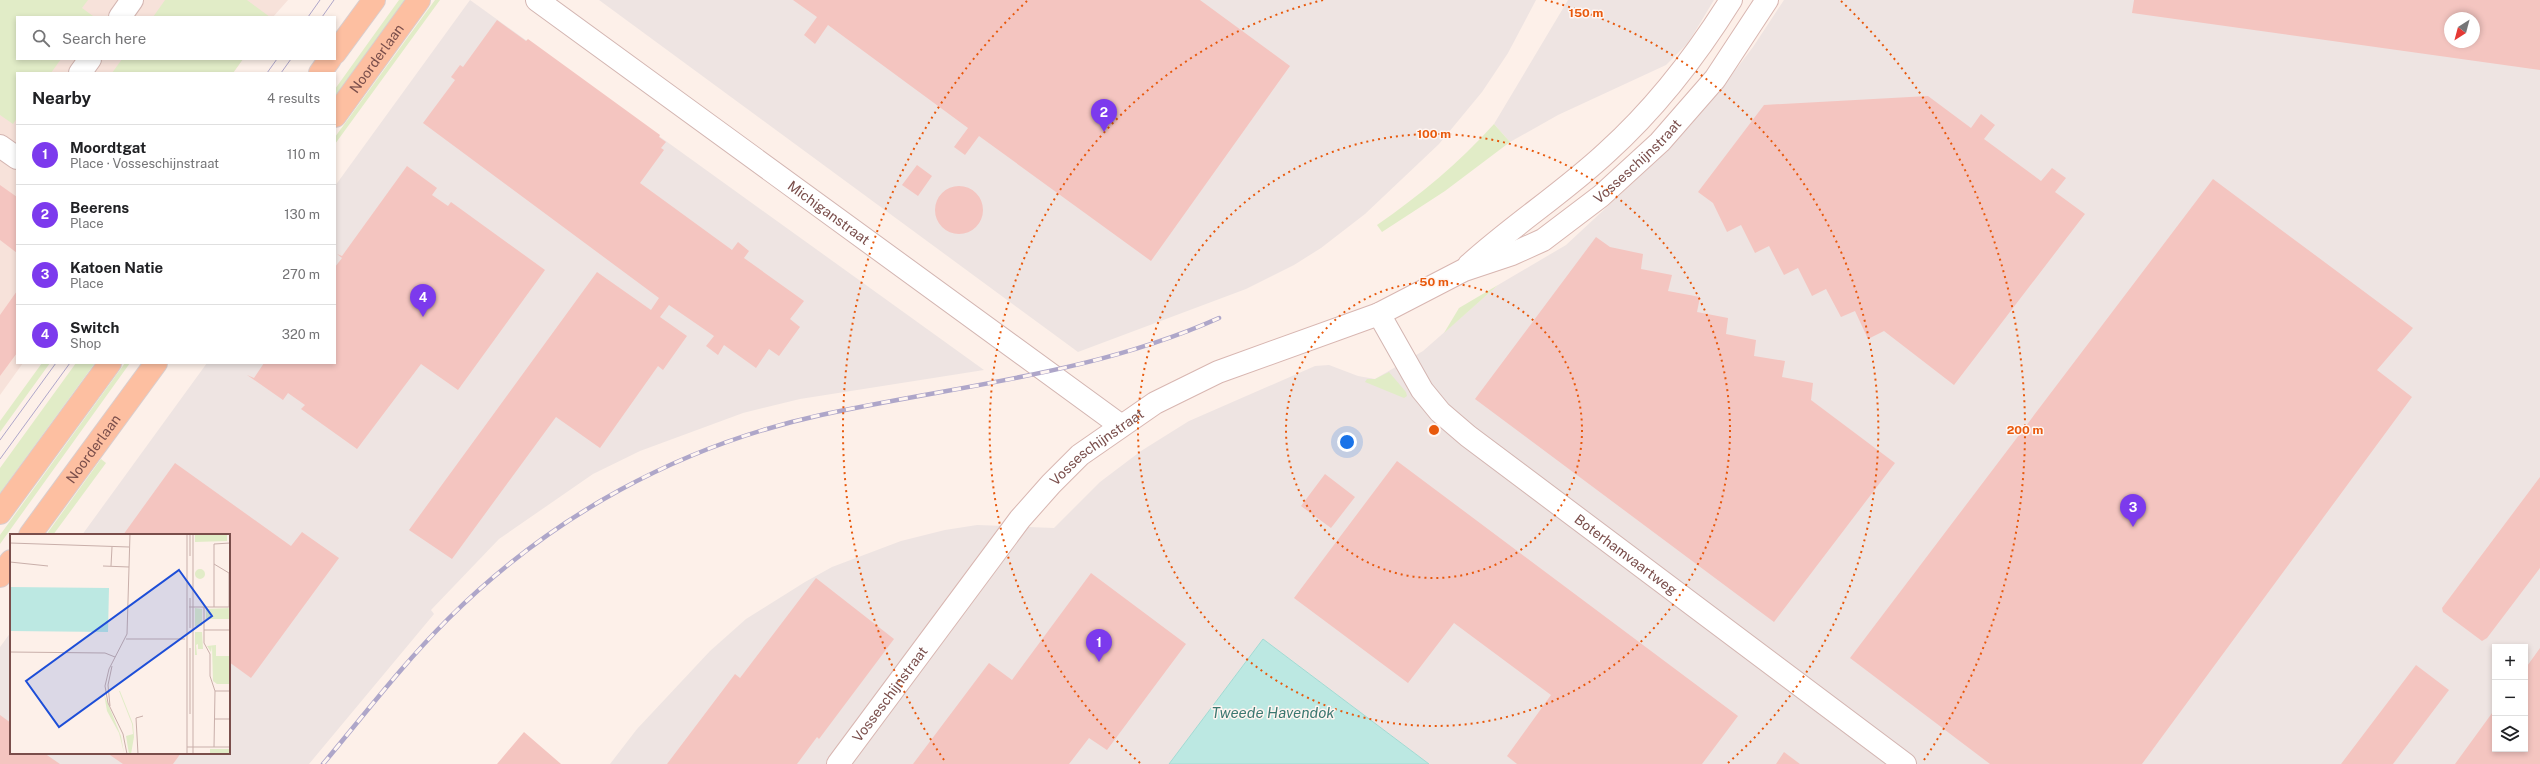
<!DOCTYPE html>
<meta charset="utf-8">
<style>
:root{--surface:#fff;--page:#f2f2f2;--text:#202124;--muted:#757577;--line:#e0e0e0;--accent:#7c3aed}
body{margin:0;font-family:"Public Sans",sans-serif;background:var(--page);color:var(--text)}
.controls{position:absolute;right:12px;bottom:12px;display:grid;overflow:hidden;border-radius:0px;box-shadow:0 2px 6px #0003}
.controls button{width:36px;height:36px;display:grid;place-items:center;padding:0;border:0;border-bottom:1px solid var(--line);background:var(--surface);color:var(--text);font:20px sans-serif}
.compass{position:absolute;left:2444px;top:12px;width:36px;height:36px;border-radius:50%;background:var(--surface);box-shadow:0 2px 6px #0003;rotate:216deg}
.you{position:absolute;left:1347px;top:442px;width:14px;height:14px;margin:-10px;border:3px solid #fff;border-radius:50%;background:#1a73e8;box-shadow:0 0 0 6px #1a73e833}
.badge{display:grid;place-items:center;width:26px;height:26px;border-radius:50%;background:var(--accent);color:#fff;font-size:13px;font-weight:700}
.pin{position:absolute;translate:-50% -33px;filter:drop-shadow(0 1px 2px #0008)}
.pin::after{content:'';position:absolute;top:21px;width:14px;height:12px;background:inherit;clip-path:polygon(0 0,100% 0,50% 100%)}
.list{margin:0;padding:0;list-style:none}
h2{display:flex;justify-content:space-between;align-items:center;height:52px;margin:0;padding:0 16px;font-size:17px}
h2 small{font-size:13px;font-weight:400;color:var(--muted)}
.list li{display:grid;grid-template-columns:26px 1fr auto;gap:12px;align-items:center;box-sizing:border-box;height:60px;padding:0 16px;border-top:1px solid var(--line)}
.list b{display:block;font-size:15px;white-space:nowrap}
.list p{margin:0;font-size:13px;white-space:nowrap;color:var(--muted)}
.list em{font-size:13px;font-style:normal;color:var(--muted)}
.icon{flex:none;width:22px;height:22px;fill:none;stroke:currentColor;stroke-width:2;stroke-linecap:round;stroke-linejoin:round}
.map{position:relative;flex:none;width:2540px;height:764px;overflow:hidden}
.search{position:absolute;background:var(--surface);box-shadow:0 2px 6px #0003;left:16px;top:16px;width:320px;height:44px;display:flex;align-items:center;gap:10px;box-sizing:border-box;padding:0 14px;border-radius:0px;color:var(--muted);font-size:15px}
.panel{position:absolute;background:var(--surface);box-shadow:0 2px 6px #0003;left:16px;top:72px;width:320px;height:292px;border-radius:0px}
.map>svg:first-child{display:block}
.residential{fill:#f7e2da}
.industrial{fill:#eee4e2;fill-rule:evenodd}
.green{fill:#e1ecc7}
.water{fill:#bce8e2;stroke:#a2dad3}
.building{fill:#f4c5c0;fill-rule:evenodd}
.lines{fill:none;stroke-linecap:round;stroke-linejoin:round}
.street-casing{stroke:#d3b5b1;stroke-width:24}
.secondary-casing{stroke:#d8b6b1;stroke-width:24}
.primary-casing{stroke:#dacdcd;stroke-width:24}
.street{stroke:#fff;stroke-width:22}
.secondary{stroke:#fff;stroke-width:22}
.primary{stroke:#fdbfa1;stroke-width:22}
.tram{stroke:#aea6c9;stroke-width:1}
.rail-casing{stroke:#aea6c9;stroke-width:4.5}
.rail{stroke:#fff5f1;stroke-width:3;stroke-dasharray:9;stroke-linecap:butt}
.ring{fill:none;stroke:#e8590c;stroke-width:2;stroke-dasharray:2 4}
.labels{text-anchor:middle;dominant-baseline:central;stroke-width:3;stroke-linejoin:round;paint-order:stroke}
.street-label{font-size:14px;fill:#7a4e4b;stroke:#fff5f1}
.water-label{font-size:15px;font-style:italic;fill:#3a7770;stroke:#fff5f1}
.inset-road{fill:none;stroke:#c9afaa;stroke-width:1}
.view{fill:#1d4ed8;fill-opacity:0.15;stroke:#1d4ed8;stroke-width:2}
.inset-edge{fill:none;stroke:#7a4e4b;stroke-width:2}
.centre{fill:#e8590c;stroke:#fff5f1;stroke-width:2}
.ring-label{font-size:12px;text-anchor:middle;font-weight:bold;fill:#e8590c;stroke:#fff5f1;stroke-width:3;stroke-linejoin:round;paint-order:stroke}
</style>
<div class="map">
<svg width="2540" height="764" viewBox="0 0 2540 764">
<rect width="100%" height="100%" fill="#fdf0e9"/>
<path class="residential" d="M0,0H288L273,17H17V59H243L233,73H17V363H23L0,395Z"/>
<path class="industrial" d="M470,0L984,370L800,399L743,413L640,451L593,474L499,539L431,610L434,614L309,764H0V647L11,632V753H229V535H82L207,363H335V186Z
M599,0H1536L1508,53L1482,92L1439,144L1365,214L1321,248L1294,265L1246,289L1078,352Z
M1568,0H1714L1688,43L1666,65L1558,115L1510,142L1494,124Z
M1784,0H2540V764H1429L1263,639L1169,764H610L637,729L710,651L746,619L805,582L832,567L901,541L945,530L977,525L1054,528L1100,482L1141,451L1189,421L1315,366L1329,365L1358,376L1375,379L1423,351L1498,285L1566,245L1650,167L1727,81L1753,47ZM2450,18H2474V42H2450ZM2495,647H2525V749H2495Z"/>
<path class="green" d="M0,0H88L82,8L93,16L17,17V59H61L51,73H17V118L13,124L0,115Z
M165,0H247L270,17H153Z
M399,0H406L335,98V89Z
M435,0H440L335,144V137Z
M122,59H243L233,73H112Z
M1494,124L1510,142L1445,191L1382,232L1377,225C1420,195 1459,163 1494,124Z
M1498,285L1444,333L1459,308Z
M42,363H50L0,432V421Z
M76,363H95L0,493V468Z
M125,363H130L0,544V535Z
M1389,372L1406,392L1407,396L1404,398L1365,382L1367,379H1375Z
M101,459L106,463L53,535H46Z"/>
<path class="water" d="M1263,639L1429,764H1169Z"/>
<path class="building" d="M793,0H1200L1290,66L1151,261L979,136L965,155L954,147L968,128L828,25L815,44L804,35L817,17Z
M2134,0H2540V70L2132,13ZM2450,18H2474V42H2450Z
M497,20L526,41L528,39L660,135L659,137L666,142L661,148L664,150L640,183L732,250L738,242L749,251L744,258L804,301L790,319L800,327L779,356L769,349L756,368L724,345L718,355L706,346L714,336L669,305L660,317L687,336L663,370L658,366L600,448L556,417L452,559L409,530L597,272L651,310L659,298L423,123L455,80L451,77L460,65L463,67Z
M1928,96L1971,128L1981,114L1995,125L1984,139L2041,181L2052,168L2066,178L2055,192L2085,214L1954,385L1884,331L1868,339L1855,311L1841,317L1826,289L1812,296L1798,268L1784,275L1769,246L1755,253L1741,225L1727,232L1713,203L1698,192L1764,105Z
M917,165L932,176L918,196L902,185Z
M407,166L437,188L432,195L448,206L451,202L545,270L458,390L421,364L357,449L301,409L305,405L288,393L283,400L247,375L254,378L264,363H335V267L342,258L337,254L342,256Z
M2213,179L2413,328L2377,370L2412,397L2142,764H1990L1850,658Z
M0,185L17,197V253L0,240Z
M935 210a24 24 0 1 1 48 0a24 24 0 1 1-48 0Z
M1596,237L1610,247L1643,254L1641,269L1672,275L1668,291L1700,297L1697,312L1728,318L1726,334L1756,340L1754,356L1785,361L1782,377L1813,383L1811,400L1895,463L1774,622L1475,399Z
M17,291V353L0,376V315Z
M1397,461L1738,716L1702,764H1517L1507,756L1551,695L1454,623L1408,683L1294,598Z
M175,463L291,546L302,532L339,558L251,678L229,662V535H123Z
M1325,474L1355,497L1331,528L1301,506Z
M2540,477V568L2487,638L2482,641L2443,612L2442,608Z
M1091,573L1186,644L1107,750L1089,738L1069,764H913L989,663L1012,680Z
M816,578L894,639L819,739L817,737L797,764H667L735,674L740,678Z
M2540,648V764H2455L2495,709V749H2525V669Z
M2416,665L2449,690L2393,764H2341Z
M0,715L11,723V753H44L60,764H0Z
M524,732L561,764H497Z
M1784,752L1800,764H1776Z
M107,753H181L173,764H123Z"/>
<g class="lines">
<g class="street-casing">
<g id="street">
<path id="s1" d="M537,0L1120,425"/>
<path d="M120,17L132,0"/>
<path d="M80,73L90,59"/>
<path d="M0,146L17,158"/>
<path id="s2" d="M1379,314L1422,390L1440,412L1468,436L1905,764"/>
</g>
</g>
<g class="secondary-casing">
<g id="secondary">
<path d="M1469,265C1513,225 1563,193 1606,153C1655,109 1696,56 1731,0"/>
<path id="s3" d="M838,764L1020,519L1051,484L1080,455L1155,403L1218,372L1379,314L1464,270L1512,254L1543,240L1601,196L1660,142L1715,79L1767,0"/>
</g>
</g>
<g class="primary-casing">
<g id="primary">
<path d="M335,53L374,0"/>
<path d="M320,73L330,59"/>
<path id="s4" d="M335,116L419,0"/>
<path d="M0,513L110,363"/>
<path id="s5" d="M30,535L156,363"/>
<path d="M0,576L11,561"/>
</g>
</g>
<use href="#street" class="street"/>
<use href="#secondary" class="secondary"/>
<use href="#primary" class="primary"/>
<path class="tram" d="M308,17L320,0
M322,17L334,0
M267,73L277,59
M281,73L291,59
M0,440L56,363
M0,459L70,363"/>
<g class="rail-casing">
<path id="rail" d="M323,764C364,715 403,664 448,619C551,516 679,446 821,415C954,386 1094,374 1219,318"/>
</g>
<use href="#rail" class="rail"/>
</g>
<g class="ring">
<circle cx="1434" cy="430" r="148"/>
<circle cx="1434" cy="430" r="296"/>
<path d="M1140 763A444 444 0 0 1 1323 0M1545 0A444 444 0 0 1 1728 763"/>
<path d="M944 760A591 591 0 0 1 1027 1M1841 1A591 591 0 0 1 1924 760"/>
</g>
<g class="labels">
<g class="street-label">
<text stroke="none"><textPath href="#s4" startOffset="71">Noorderlaan</textPath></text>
<text stroke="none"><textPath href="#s3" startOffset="1029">Vosseschijnstraat</textPath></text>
<text stroke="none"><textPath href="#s1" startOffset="361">Michiganstraat</textPath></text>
<text stroke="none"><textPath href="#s3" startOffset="411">Vosseschijnstraat</textPath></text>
<text stroke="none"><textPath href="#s5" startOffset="107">Noorderlaan</textPath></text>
<text stroke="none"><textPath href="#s2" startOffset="350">Boterhamvaartweg</textPath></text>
<text stroke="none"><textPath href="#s3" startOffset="87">Vosseschijnstraat</textPath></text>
</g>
<g class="water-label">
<text x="1273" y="712">Tweede Havendok</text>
</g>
</g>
<g transform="translate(10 534)">
<rect width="220" height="220" fill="#fdf0e9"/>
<path d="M185,0H217V7L185,8ZM185 40a5 5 0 1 1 10 0a5 5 0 1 1-10 0ZM185,74L192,75V92H185ZM220,74V85H196V75ZM185,98H192L193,115H188V110L186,111L187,121H185ZM206,111V122H220V115V150H207L203,147L202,112L201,118L197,112ZM109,157H110L123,190L124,203L121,220H119L116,202L123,200L122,190ZM94,160L111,202L114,219L109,199L97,177ZM200,215H220V220H200Z" fill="#e1ecc7"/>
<path d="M0,53L99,54L98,98L0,97Z" fill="#bce8e2"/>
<path class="inset-road" d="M177,0V220M0,9L119,13M180,22V0M0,28L38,32M204,30L219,39M93,32L119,33M101,32L102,13M180,64V94M179,73H220M194,73V109L200,120V142L205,157L204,213M204,73V10L220,9M219,73V39M194,96H220M116,105H175M0,118L95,119L105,123M205,157H220M100,172L98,151L102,132M180,180V114M204,185H219M177,213H220M117,220L113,200L98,169L95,152L99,135L117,100L120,0M128,220L126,184L133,182M183,220V0"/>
<path class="view" d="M169,36L202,82L49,193L16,147Z"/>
<rect width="220" height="220" class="inset-edge"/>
</g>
<circle cx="1434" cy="430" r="6" class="centre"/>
<g class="ring-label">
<text x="1586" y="17">150 m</text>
<text x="1434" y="138">100 m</text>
<text x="1434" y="286">50 m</text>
<text x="2025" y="434">200 m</text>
</g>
</svg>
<div class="controls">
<button>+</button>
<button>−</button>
<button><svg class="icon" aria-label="layers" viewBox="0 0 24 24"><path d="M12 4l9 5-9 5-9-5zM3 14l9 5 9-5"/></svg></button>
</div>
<svg class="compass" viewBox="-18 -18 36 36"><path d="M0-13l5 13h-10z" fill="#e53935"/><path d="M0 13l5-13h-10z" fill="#757577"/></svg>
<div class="you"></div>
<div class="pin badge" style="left:1099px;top:662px">1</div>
<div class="pin badge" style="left:1104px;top:132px">2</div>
<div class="pin badge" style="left:2133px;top:527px">3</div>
<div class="pin badge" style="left:423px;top:317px">4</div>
<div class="search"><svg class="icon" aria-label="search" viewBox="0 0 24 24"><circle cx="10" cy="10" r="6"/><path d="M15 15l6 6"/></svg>Search here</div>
<section class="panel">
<h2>Nearby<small>4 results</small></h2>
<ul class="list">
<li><span class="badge">1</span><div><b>Moordtgat</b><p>Place · Vosseschijnstraat</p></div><em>110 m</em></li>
<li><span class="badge">2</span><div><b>Beerens</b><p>Place</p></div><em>130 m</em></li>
<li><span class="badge">3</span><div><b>Katoen Natie</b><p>Place</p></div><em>270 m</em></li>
<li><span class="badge">4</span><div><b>Switch</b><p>Shop</p></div><em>320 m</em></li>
</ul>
</section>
</div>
